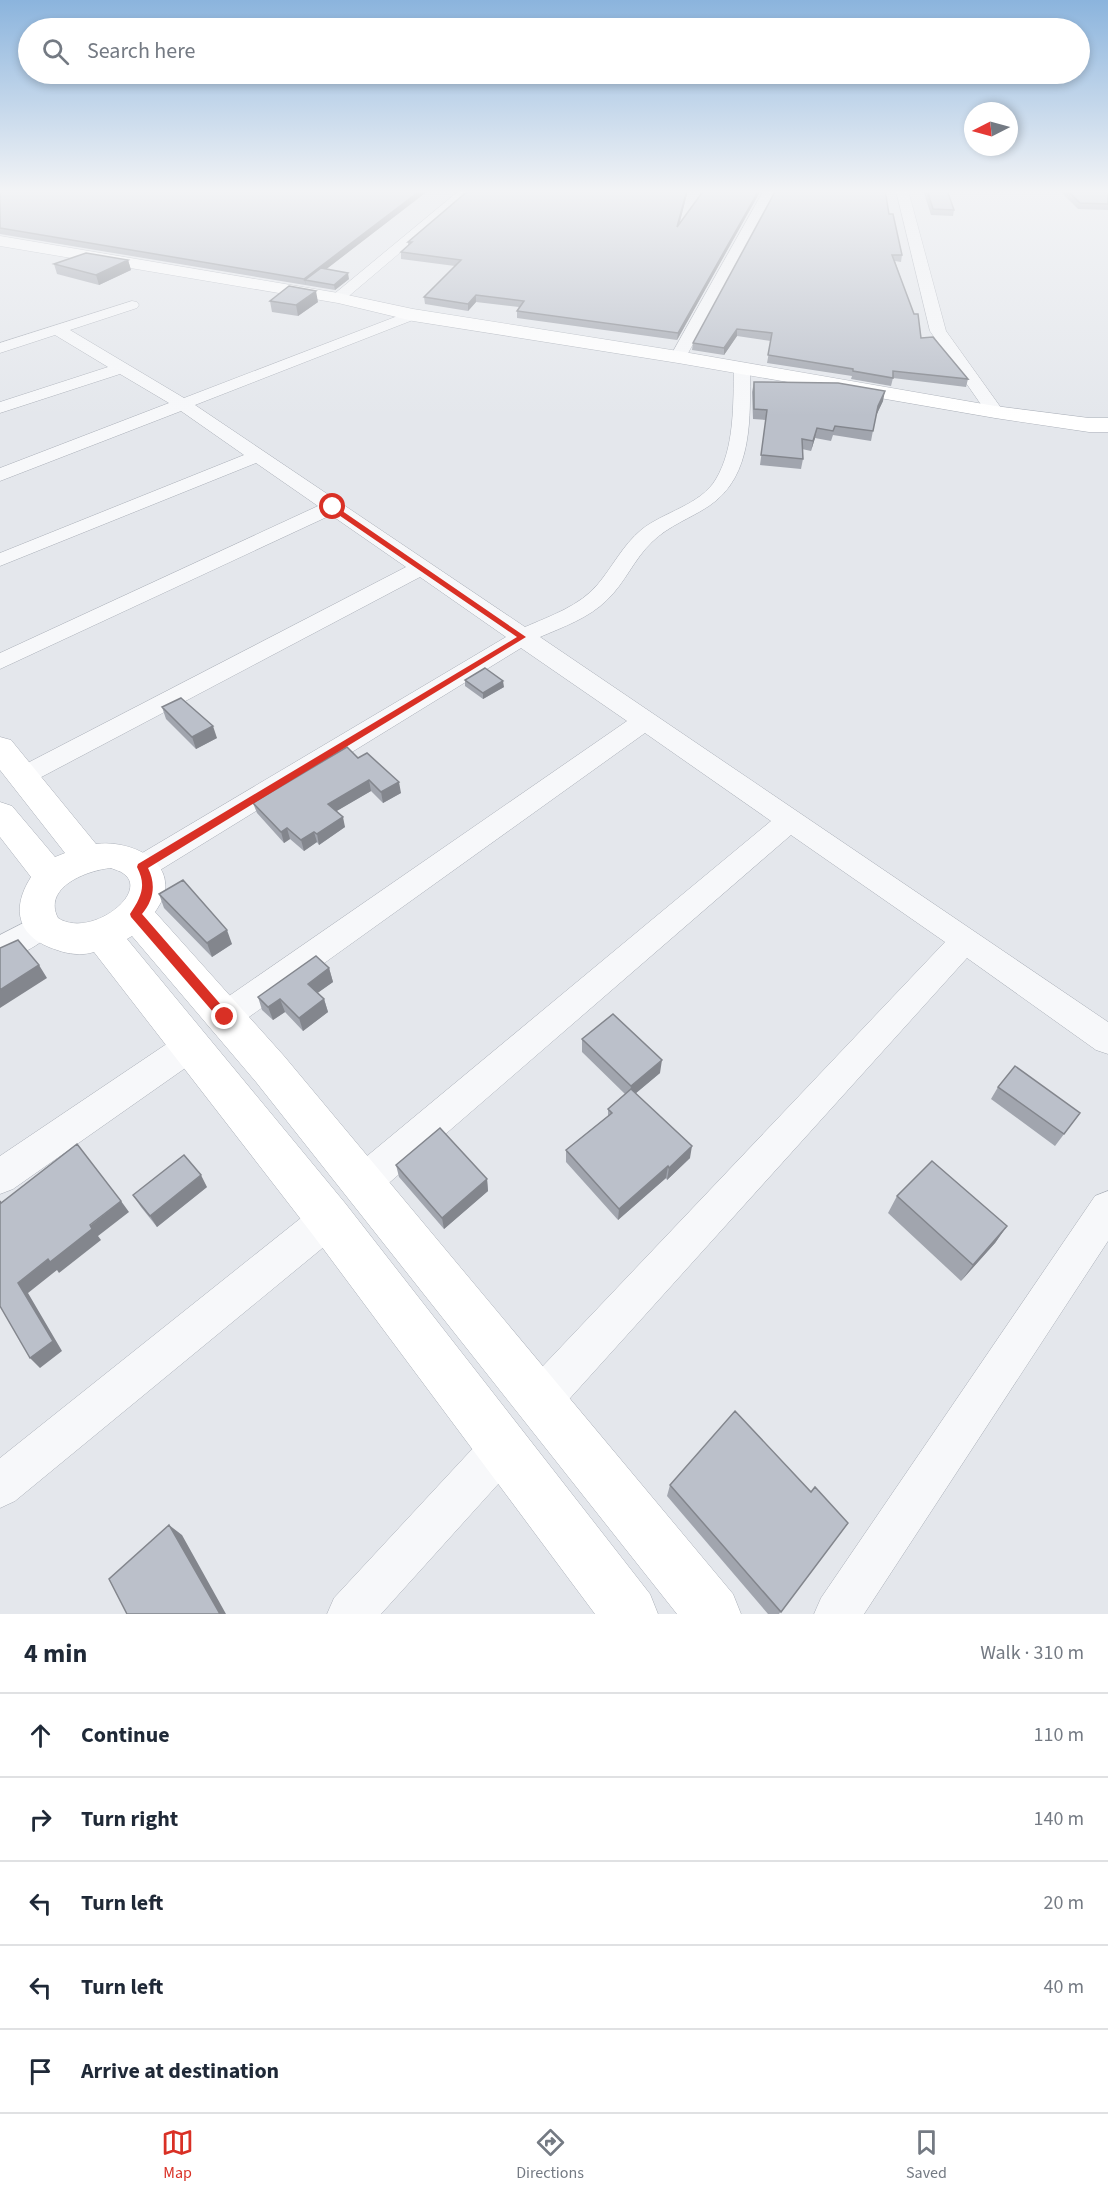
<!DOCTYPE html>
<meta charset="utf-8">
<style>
:root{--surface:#fff;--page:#f6f6f7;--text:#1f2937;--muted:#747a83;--line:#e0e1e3;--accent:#d93025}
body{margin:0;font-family:"Source Sans 3",sans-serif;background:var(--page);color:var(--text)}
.compass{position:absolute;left:964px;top:102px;width:54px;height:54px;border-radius:50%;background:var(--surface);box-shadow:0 3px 9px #0003;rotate:264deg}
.stop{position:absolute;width:18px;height:18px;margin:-14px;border:4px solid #d93025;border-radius:50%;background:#fff}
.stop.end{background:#d93025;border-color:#fff;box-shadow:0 2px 6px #0008}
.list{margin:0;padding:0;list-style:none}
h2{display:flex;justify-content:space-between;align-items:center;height:78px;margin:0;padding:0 24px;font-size:26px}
h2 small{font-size:20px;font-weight:400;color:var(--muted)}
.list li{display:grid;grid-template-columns:39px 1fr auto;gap:18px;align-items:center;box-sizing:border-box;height:84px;padding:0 24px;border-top:2px solid var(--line)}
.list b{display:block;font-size:22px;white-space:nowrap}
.list em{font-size:20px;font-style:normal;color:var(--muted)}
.icon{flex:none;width:33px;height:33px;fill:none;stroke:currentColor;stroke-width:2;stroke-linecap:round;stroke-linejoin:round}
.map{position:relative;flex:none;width:1108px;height:1614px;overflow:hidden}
.search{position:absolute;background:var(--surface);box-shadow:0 3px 9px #0003;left:18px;right:18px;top:18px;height:66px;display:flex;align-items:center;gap:15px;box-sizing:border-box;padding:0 21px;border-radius:33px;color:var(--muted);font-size:22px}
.sheet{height:498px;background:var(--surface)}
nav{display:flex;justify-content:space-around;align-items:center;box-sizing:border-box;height:84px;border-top:2px solid var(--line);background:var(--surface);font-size:16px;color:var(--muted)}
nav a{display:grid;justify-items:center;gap:3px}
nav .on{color:var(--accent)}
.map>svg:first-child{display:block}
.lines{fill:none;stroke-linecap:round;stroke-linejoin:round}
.street-casing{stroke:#a9aeb7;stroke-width:1}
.secondary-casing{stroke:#a9aeb7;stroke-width:1}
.street{fill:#f7f8fa;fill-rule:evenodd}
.secondary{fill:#fff;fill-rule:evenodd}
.wall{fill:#a1a5ae}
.shaded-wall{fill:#83868d}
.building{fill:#bbc0ca;stroke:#83868d;stroke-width:1.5}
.route{fill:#d93025}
</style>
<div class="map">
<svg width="1108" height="1614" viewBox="0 0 1108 1614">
<rect width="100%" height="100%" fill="#e4e7ec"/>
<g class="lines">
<g class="street-casing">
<path id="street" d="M460,190H474L343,301H333L331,298L333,295Z
M764,190H776L686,357L684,360H672L670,357Z
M896,190H908L946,331L1004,412L1001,416H989L930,331Z
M132,301L137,302L139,305L137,308L70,330L184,398L408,312H418L421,315L418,318L195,405L525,627C550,616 580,606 598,584C613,566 623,545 641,530C663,512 701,505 716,479C735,447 733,404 734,368L742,363L748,365L750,368C750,416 754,476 709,506C691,518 668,526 652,542C634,559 625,583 607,600C589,618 563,627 540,637L1108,1022V1054L1096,1050L967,958L554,1416L539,1422L524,1416L518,1401L524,1386L945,942L791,835L375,1195L362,1200L349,1195L344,1183L349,1171L771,821L645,733L235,1027L224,1031L213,1027L208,1017L213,1007L627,721L521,648L152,875L142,878L132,875L128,867L132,859L506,637L420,577L32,782L23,785L14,782L10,776L14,770L406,567L331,515L0,669V653L318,506L256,463L0,566V553L244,455L181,411L0,481V468L169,403L120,374L0,413V402L108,367L55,335L0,353V343Z
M41,914L52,918L56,926C47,943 18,956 0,962V935Z
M189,1033L201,1037L205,1047L201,1057L13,1189L0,1194V1156L177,1037Z
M1108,1191V1241L864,1614H814L821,1598L1095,1196Z
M329,1201L342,1206L347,1219L342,1232L15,1501L0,1508V1458L316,1206Z
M503,1426L518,1432L524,1447L518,1462L381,1614H327L334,1598L488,1432Z"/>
</g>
<g class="secondary-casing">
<path id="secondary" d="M0,236L338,293L413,309L678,351L995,406L1089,418H1108V432H1089L995,418L678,363L413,321L338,303L0,246Z
M0,737L11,740L96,844C123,840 170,855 165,891C164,898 159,906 155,912L284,1056L733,1594L741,1614H677L256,1082L132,936L127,939L345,1203L650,1594L658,1614H595L313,1235L94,952C82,956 68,954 57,950C18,938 10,910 31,877L0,837V802L12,806L55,857L65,853L0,770ZM111,868C115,870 121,871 124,874C150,893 90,939 58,918C42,887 88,870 111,868Z"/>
</g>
<use href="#street" class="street"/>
<use href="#secondary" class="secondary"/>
</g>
<path class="wall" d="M0,190H429L326,269L349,279L335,290L0,234V235Z
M470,190H688L679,225L704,190H761L677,340L517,318V311L519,307L476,302L468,311L425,304L424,297L455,266L401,259V252L408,246V242Z
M923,190H947L954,210L953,216L931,215Z
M1059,190H1108V210L1078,209Z
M889,214L902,255L901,262L895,261L921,338L968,379L966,387L893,378L891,386L851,379L852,376L767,363L771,341L737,336L724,355L692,350L693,343Z
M128,260L131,270L99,285L57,274L54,264Z
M270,301L318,302L298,316L272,312Z
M754,382L883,401L876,415L871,441L833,435L831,441L815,438L811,451L802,449L803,459L801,469L760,465L766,420L753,419L752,392Z
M465,680L504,687L483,699L465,686Z
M162,707L217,738L196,749L166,719Z
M358,758L401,793L383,803L371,791L336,811L345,827L319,845L317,842L304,851L290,839L284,843L257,813L253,803Z
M159,894L232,944L212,957L164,908Z
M329,968L333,982L317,993L324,999L328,1012L303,1031L285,1012L273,1020L262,1010L258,997Z
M582,1039L660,1073L635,1094L690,1158L667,1180L666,1178L618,1220L566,1162V1150L608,1116V1109L625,1094L582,1052Z
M998,1087L1080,1113L1055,1146L991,1099Z
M396,1165L487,1179L488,1191L444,1229L399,1177Z
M207,1187L157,1227L141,1207L133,1195Z
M897,1196L1007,1226L995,1243L961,1281L888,1213Z
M670,1485L811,1492L848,1523L779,1614H768L667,1496Z"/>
<path class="shaded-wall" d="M421,190H429L311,281L305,280L306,285L304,279Z
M687,190H688L677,233V227Z
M759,190H761L677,340L678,333Z
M128,260L131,270L99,285L96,275Z
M348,273L349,279L335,290L334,285Z
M316,291L318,302L298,316L296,305Z
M476,295V302L468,311V304Z
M737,329V336L724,355V348Z
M885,391L883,401L876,416L878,406Z
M817,428L815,438L811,451L813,441Z
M503,681L504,687L483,699V693Z
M213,726L217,738L196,749L192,737Z
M369,780L371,791L330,815L328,804Z
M399,782L401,793L383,803L381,792Z
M343,817L345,827L319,845L317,834Z
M287,828L290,839L284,843L281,832Z
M314,832L317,842L304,851L301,840Z
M227,930L232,944L212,957L207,943Z
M39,965L47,978L0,1008V990Z
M329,968L333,982L312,997L308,984Z
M280,999L285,1012L273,1020L268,1007Z
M324,999L328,1012L303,1031L299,1018Z
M662,1060L660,1073L630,1098L631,1086Z
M692,1146L690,1158L667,1180L669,1168Z
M668,1166L666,1178L618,1220L619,1209Z
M201,1175L207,1187L157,1227L150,1216Z
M487,1179L488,1191L444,1229L442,1218Z
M121,1201L129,1212L98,1236L101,1240L59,1273L57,1270L28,1293L62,1351L40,1368L30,1358L18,1283Z
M1007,1226L995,1243L961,1281L973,1265Z
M169,1525L182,1535L226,1614H220Z"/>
<path class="building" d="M0,190H421L304,279L0,228Z
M469,190H687L677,227L704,190H759L678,333L517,311L524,301L476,295L468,304L424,297L461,260L401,252L412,242H408Z
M776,190H885L889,214H893L902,255H892L914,314H918L921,338L933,337L968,379L893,371V378L853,371V369L768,355L772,333L737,329L724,348L693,343Z
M927,190H947L954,210L933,209Z
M1067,190H1108V204L1080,203Z
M86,253L128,260L96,275L54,264Z
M321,268L348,273L334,285L305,280Z
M289,286L316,291L296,305L270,301Z
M754,382L838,383L885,391L878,406L873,431L835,426L833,431L817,428L813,441L802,439L803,459L761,455L767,410L754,409Z
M485,668L503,681L483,693L465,680Z
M181,698L213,726L192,737L162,707Z
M347,747L358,758L367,753L399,782L381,792L369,780L328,804L343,817L317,834L314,832L301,840L287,828L281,832L253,803Z
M183,880L227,930L207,943L159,894Z
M18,940L39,965L0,990V948Z
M316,956L329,968L308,984L324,999L299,1018L280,999L268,1007L258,997Z
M613,1014L662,1060L631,1086L582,1039Z
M1015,1066L1080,1113L1064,1134L998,1087Z
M631,1089L692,1146L669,1168L668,1166L619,1209L566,1150L612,1113L608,1109Z
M440,1128L487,1179L442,1218L396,1165Z
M77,1144L121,1201L90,1225L92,1229L50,1262L48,1259L18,1283L53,1341L30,1358L0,1306V1201L1,1203Z
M184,1155L201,1175L150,1216L133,1195Z
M932,1161L1007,1226L973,1265L897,1196Z
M735,1411L811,1492L815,1487L848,1523L781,1612L670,1485Z
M169,1525L220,1614H127L109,1579Z"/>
<linearGradient id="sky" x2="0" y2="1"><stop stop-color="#8bb4dd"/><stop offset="0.46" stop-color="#f3f4f6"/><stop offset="1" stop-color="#f3f4f6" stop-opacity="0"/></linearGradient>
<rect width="1108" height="416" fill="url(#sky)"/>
<path class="route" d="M330,506H335L526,637L148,868C156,884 154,900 142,914L229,1014V1020H220L131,917L130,914C141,897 147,886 137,867L138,864L517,637L330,509Z"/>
</svg>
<svg class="compass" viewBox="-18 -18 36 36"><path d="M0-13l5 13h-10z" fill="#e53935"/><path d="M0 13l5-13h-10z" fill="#747a83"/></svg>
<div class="stop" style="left:333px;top:507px"></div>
<div class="stop end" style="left:225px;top:1017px"></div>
<div class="search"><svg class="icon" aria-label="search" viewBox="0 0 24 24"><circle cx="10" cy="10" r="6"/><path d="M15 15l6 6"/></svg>Search here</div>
</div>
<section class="sheet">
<h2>4 min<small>Walk · 310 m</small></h2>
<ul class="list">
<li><svg class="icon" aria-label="ahead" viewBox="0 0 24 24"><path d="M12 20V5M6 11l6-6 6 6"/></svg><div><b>Continue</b></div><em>110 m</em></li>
<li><svg class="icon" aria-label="right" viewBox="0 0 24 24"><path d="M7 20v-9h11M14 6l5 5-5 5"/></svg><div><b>Turn right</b></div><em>140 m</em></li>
<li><svg class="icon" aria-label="left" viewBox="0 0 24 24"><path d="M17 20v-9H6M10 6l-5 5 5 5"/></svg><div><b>Turn left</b></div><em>20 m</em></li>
<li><svg class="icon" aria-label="left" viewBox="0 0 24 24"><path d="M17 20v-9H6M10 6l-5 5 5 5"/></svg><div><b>Turn left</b></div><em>40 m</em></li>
<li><svg class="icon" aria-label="arrive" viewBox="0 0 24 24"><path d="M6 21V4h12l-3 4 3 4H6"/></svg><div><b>Arrive at destination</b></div></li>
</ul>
</section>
<nav>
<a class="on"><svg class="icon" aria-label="map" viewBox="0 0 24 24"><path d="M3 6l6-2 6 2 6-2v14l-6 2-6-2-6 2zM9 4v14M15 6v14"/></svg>Map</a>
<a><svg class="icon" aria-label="directions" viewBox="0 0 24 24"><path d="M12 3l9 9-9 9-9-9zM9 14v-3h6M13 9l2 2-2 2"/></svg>Directions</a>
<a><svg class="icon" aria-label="saved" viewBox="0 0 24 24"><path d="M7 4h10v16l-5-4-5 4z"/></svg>Saved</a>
</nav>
